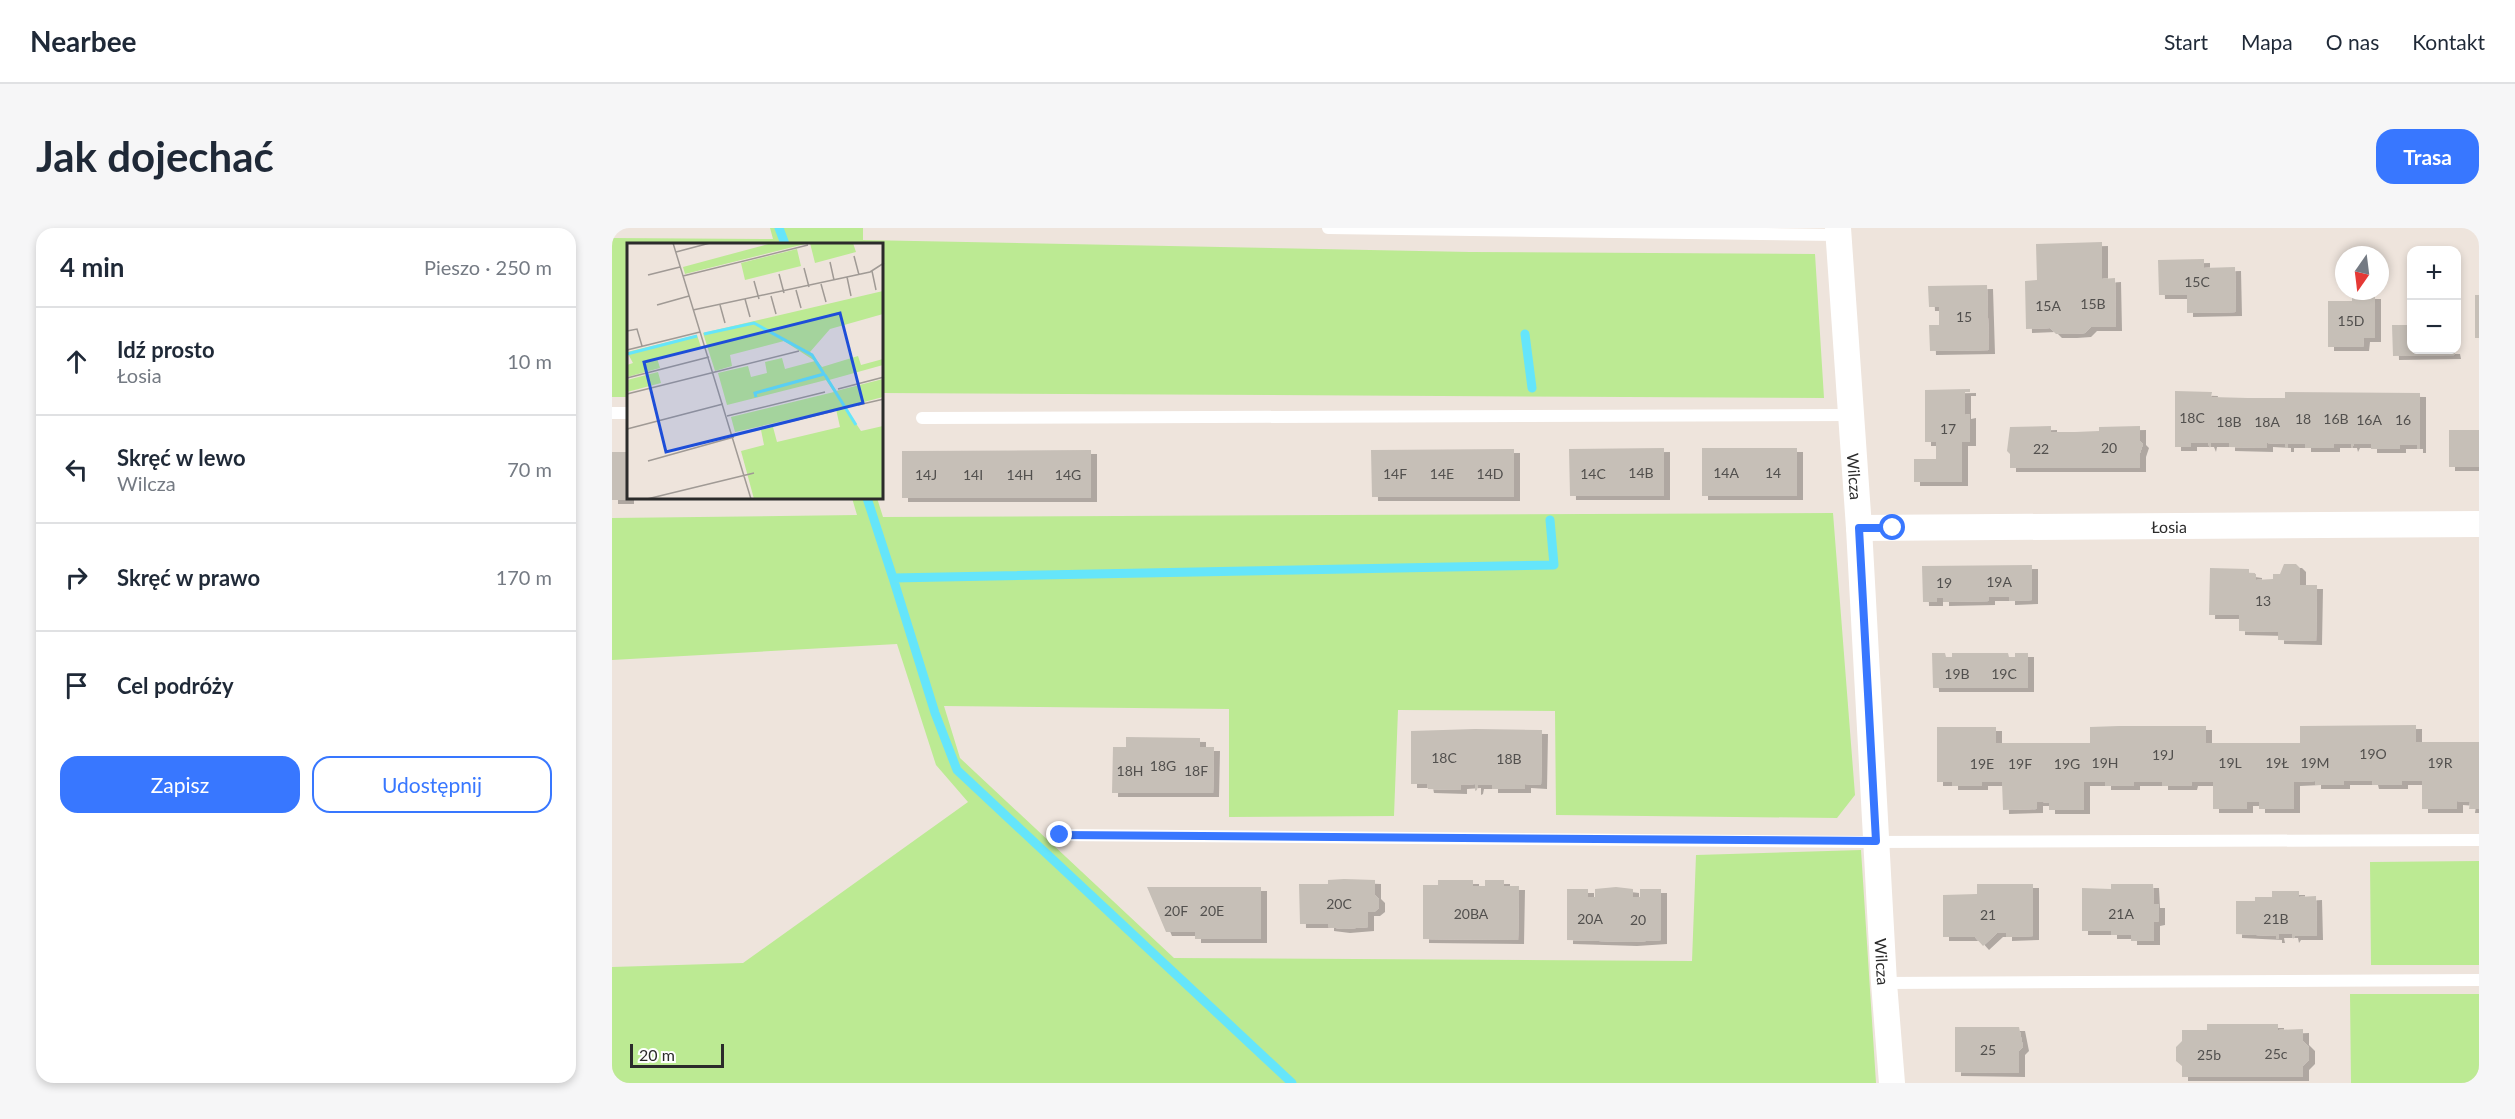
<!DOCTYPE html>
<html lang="pl">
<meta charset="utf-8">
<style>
:root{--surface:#fff;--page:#f6f6f7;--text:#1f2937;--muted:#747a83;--line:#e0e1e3;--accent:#3877ff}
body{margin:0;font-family:Lato,sans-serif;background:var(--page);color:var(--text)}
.controls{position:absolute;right:18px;top:18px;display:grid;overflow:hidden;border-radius:12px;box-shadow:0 3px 9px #0003}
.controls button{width:54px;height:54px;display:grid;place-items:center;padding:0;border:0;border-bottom:2px solid var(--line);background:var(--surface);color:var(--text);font:30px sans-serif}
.compass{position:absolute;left:1723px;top:18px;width:54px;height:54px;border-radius:50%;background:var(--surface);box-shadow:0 3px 9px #0003;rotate:194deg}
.scale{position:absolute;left:18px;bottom:15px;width:94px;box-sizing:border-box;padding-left:6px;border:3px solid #2b2b2b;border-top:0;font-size:16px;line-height:21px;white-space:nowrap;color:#2b2b2b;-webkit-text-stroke:4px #fff;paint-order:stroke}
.stop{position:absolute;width:18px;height:18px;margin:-14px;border:4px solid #3877ff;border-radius:50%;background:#fff}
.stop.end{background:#3877ff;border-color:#fff;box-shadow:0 2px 6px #0008}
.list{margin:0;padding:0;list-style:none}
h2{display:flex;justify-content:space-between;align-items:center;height:78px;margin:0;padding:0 24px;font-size:26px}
h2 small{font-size:20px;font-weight:400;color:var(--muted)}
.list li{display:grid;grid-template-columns:39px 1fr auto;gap:18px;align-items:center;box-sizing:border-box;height:108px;padding:0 24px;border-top:2px solid var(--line)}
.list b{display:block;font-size:22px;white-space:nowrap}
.list p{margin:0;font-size:20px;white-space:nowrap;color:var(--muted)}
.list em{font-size:20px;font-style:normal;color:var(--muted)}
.actions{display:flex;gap:12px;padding:18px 24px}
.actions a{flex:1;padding:14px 0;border:2px solid var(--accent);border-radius:18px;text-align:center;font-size:21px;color:var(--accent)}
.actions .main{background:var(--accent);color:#fff}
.icon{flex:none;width:33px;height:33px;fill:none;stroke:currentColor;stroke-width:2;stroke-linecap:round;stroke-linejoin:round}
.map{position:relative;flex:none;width:1867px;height:855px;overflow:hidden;border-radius:18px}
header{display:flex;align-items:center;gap:36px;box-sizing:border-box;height:84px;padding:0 30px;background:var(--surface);border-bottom:2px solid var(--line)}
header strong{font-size:28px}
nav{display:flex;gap:33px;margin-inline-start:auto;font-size:21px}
.intro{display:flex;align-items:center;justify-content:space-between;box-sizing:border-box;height:144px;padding:0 36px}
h1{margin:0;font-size:42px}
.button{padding:15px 27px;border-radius:18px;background:var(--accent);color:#fff;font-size:21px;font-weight:700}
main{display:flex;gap:36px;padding:0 36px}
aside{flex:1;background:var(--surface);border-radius:18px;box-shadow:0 3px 9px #0003}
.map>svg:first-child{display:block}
.green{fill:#bcea93}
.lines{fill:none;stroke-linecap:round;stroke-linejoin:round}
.stream{stroke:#65e5fa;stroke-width:9}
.building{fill:#c6bfb7;filter:url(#shadow)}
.lane{stroke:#fff;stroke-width:12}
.street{stroke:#fff;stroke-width:26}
.route{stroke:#3877ff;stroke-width:8}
.labels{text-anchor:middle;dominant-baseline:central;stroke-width:5;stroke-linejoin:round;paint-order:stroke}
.number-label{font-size:14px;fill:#52504e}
.street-label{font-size:16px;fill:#2b2b2b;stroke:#fff}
.inset-river{fill:none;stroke:#65e5fa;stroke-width:3}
.inset-road{fill:none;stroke:#a09a95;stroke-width:1.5}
.view{fill:#1d4ed8;fill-opacity:0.15;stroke:#1d4ed8;stroke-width:3}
.inset-edge{fill:none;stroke:#2b2b2b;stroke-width:3}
</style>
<header>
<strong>Nearbee</strong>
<nav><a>Start</a><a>Mapa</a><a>O nas</a><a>Kontakt</a></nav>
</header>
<div class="intro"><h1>Jak dojechać</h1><a class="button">Trasa</a></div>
<main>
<aside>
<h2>4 min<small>Pieszo · 250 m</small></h2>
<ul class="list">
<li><svg class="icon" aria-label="ahead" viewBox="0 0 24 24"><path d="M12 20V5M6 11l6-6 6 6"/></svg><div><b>Idź prosto</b><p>Łosia</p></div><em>10 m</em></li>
<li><svg class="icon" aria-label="left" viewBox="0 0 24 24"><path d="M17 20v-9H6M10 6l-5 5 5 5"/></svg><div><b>Skręć w lewo</b><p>Wilcza</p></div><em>70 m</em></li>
<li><svg class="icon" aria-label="right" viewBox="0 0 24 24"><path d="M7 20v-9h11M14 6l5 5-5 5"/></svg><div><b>Skręć w prawo</b></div><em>170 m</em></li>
<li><svg class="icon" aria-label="arrive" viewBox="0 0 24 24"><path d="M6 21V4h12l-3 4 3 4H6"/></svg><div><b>Cel podróży</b></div></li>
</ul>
<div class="actions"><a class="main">Zapisz</a><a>Udostępnij</a></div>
</aside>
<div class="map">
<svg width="1867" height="855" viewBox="0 0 1867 855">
<defs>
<filter id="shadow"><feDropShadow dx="6" dy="4" stdDeviation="0" flood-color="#0004"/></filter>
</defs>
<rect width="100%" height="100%" fill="#eee4dc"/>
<path class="green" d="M158,0H251V12L858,24L1203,26L1212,170L270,165V16H16V169H0V10L161,11Z
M240,270H265L271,289L1221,285L1243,567L1225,590L944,587L943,483L786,482L782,588L617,589V481L332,478L348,530L562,730L1080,733L1084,627L1249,622L1264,855H0V739L131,735L356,574L324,537L285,416L0,432V290L245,287Z
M1867,633V737H1759L1758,634Z
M1738,766H1867V855H1739Z"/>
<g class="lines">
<path class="stream" d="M167,0L173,16
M913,106L920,160
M255,270L281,350
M680,855L345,542L323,485L281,350L942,337L938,292"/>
</g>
<path class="building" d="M1490,14V51L1503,50L1504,99H1479L1473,105L1459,106H1444L1438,100L1414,101L1413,53L1425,52L1424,16Z
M1592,31V40L1623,39L1624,84L1575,85V67H1547L1546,32Z
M1375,57L1377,122L1318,123L1317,97H1327V79H1317L1316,58Z
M1740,67H1763V110H1752L1751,119H1716V73H1740Z
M1863,67H1867V110H1863Z
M1780,97H1800V122H1842L1843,127L1781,128Z
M1358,161V164H1353V187L1358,186V214H1350V254H1302V231H1324V214H1313V162Z
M1563,163L1600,164L1599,169L1636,170H1673V164L1808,165V221H1805V217H1788V221H1759V216H1742L1740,220L1739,216H1722V220H1693V216H1676V220H1673V216L1655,215V220L1617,219V215H1599L1598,220L1596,215H1579V219H1563Z
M1439,198V204H1463L1487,203V199L1528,198V213L1531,216L1528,225V240H1398V226L1395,223L1398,199Z
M1837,202H1867V239H1837Z
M1052,220V268H958L957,221Z
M1090,220H1185V268H1090Z
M902,221V269H760L759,222Z
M479,222V270H290V223Z
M0,224H16V272H0Z
M1672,336H1684L1688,340V357H1705L1704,413L1666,412V404L1627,403V387H1597L1598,340L1637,341V345L1644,346V352L1661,351V346H1668Z
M1420,337V372L1397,373V369H1377V373L1331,374V370H1325V374H1311L1310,338Z
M1320,425H1333L1334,429H1340V425H1396L1397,429H1403V425H1416V460H1321Z
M1804,497V514H1867V581H1857L1858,574L1845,573V581H1810V553H1790V557H1761L1760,553H1732V557H1703V553L1682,554V581H1647V574H1635V581H1601V554H1580L1579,558H1550V554H1522V558H1493V554H1472V582H1437V575L1431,574H1425V581L1391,582L1390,554H1370V558H1340V554H1325V499H1384V515H1478V499L1507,498H1594V515H1688V498Z
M863,501L930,502L929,557L913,556V561H880V557H866L865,562L863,563V556L849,557V562L816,561L815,556H799V503Z
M514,509L588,510V519H602L601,565H500L501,519H514Z
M732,651L763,652V667L767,671V680L762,684H756V699L732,701L716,699V696H688L687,656H716V652Z
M826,652H861V658H873V652H892V658H907L906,712L811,711V657H826Z
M1365,656H1421V708L1394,709V705H1385L1371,718L1363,709H1331V667L1365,666Z
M1499,656H1541L1542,676H1547V693L1542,694V713H1519V707H1499V703H1470V660L1499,661Z
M535,659H649V711H583V704H554Z
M1004,659L1021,661V669H1028V661H1049V712L1019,714L955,712V661H976V669H983V661Z
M1660,663H1687V669L1704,668L1705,708H1683L1681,711L1680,706H1666L1667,711H1664V708L1624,706V673H1643V669H1660Z
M1595,796H1666V802L1691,801V813L1697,819V832L1691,838V849H1570V838L1564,833V819L1570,813V802H1595Z
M1343,799H1407L1411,819L1407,823V845L1343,844Z"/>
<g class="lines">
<path class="lane" d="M716,0L1226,7
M0,185H16
M310,190L1239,187
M448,607L1254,614L1867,612
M1272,755L1867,752"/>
<g class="street">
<path id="s1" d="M1226,0L1247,300L1272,755L1280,855"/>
<path id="s2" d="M1247,300L1867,296"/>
</g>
</g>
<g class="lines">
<path class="route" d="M448,607L1264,613L1247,300H1281"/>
</g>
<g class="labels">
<g class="number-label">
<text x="1585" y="53">15C</text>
<text x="1481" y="75">15B</text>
<text x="1436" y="77">15A</text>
<text x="1352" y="88">15</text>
<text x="1739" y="92">15D</text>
<text x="1580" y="189">18C</text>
<text x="1691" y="190">18</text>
<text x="1724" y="190">16B</text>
<text x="1757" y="191">16A</text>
<text x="1791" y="191">16</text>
<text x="1617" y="193">18B</text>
<text x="1655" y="193">18A</text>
<text x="1336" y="200">17</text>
<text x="1497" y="219">20</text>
<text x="1429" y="220">22</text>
<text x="1029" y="244">14B</text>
<text x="1114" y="244">14A</text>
<text x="1161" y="244">14</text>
<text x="783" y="245">14F</text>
<text x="830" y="245">14E</text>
<text x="878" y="245">14D</text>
<text x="981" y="245">14C</text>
<text x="314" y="246">14J</text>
<text x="361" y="246">14I</text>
<text x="408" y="246">14H</text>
<text x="456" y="246">14G</text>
<text x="1387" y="353">19A</text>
<text x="1332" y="354">19</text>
<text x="1651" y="372">13</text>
<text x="1345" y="445">19B</text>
<text x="1392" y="445">19C</text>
<text x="1761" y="525">19O</text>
<text x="1551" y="526">19J</text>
<text x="832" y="529">18C</text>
<text x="897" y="530">18B</text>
<text x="1493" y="534">19H</text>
<text x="1618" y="534">19L</text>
<text x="1665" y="534">19Ł</text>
<text x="1703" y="534">19M</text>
<text x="1828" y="534">19R</text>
<text x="1370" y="535">19E</text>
<text x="1408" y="535">19F</text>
<text x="1455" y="535">19G</text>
<text x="551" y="537">18G</text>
<text x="518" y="542">18H</text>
<text x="584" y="542">18F</text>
<text x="727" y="675">20C</text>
<text x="564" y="682">20F</text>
<text x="600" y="682">20E</text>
<text x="859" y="685">20BA</text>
<text x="1509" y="685">21A</text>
<text x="1376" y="686">21</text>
<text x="978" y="690">20A</text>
<text x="1664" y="690">21B</text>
<text x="1026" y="691">20</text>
<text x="1376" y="821">25</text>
<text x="1664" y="825">25c</text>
<text x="1597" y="826">25b</text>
</g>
<g class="street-label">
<text stroke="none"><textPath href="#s1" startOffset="249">Wilcza</textPath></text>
<text stroke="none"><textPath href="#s2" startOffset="310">Łosia</textPath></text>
<text stroke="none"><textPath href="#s1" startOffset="735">Wilcza</textPath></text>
</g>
</g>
<g transform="translate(15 15)">
<rect width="256" height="256" fill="#eee4dc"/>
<path d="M145,0H182L58,31L56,24ZM183,0H226L229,9L188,20ZM170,6L174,23L118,37L114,20ZM256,48V71L203,86L183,109L195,124L231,113L234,122L256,116V122L202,137L209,148L256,136V154L218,164L234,188L256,183V256H127L114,208L137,202L134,187L146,184L150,199L213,184L209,166L108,189L104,174L207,149L199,137L100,162L91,130L121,123L124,134L140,130L138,119L155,115L158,126L188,118L157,98L103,112L105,123L88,128L76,90ZM70,92L74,104L30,115L33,125L0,134V122L6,120L0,109ZM31,129L34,140L0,149V137Z" fill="#bcea93"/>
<path class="inset-river" d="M77,91L127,80L185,112L197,131L128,150L129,154M0,111L70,93M198,132L229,182"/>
<path class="inset-road" d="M46,0L124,256M49,9L83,0M227,13L232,32M203,19L207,37M177,25L182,44M245,28L249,47M152,31L157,50M21,32L53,24M56,33L181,2M220,34L224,53M127,38L132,56M194,41L199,59M169,47L174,65M144,53L149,71M118,56L123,74M30,62L62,53M93,62L98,80M66,67L243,29L257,20M0,88L10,86L15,103M0,107L73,89M0,135L82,114M211,146L257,134M0,151L172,108M231,162L257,156M100,173L198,149M0,186L96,161M106,192L207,168M21,218L107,194M20,256L127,230"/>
<path class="view" d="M213,70L236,160L39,209L17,119Z"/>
<rect width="256" height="256" class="inset-edge"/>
</g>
</svg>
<div class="controls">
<button>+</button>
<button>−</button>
</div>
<svg class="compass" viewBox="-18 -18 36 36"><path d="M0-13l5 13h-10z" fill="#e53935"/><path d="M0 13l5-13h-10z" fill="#747a83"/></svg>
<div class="scale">20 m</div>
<div class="stop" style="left:1281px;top:300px"></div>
<div class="stop end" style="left:448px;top:607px"></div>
</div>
</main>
